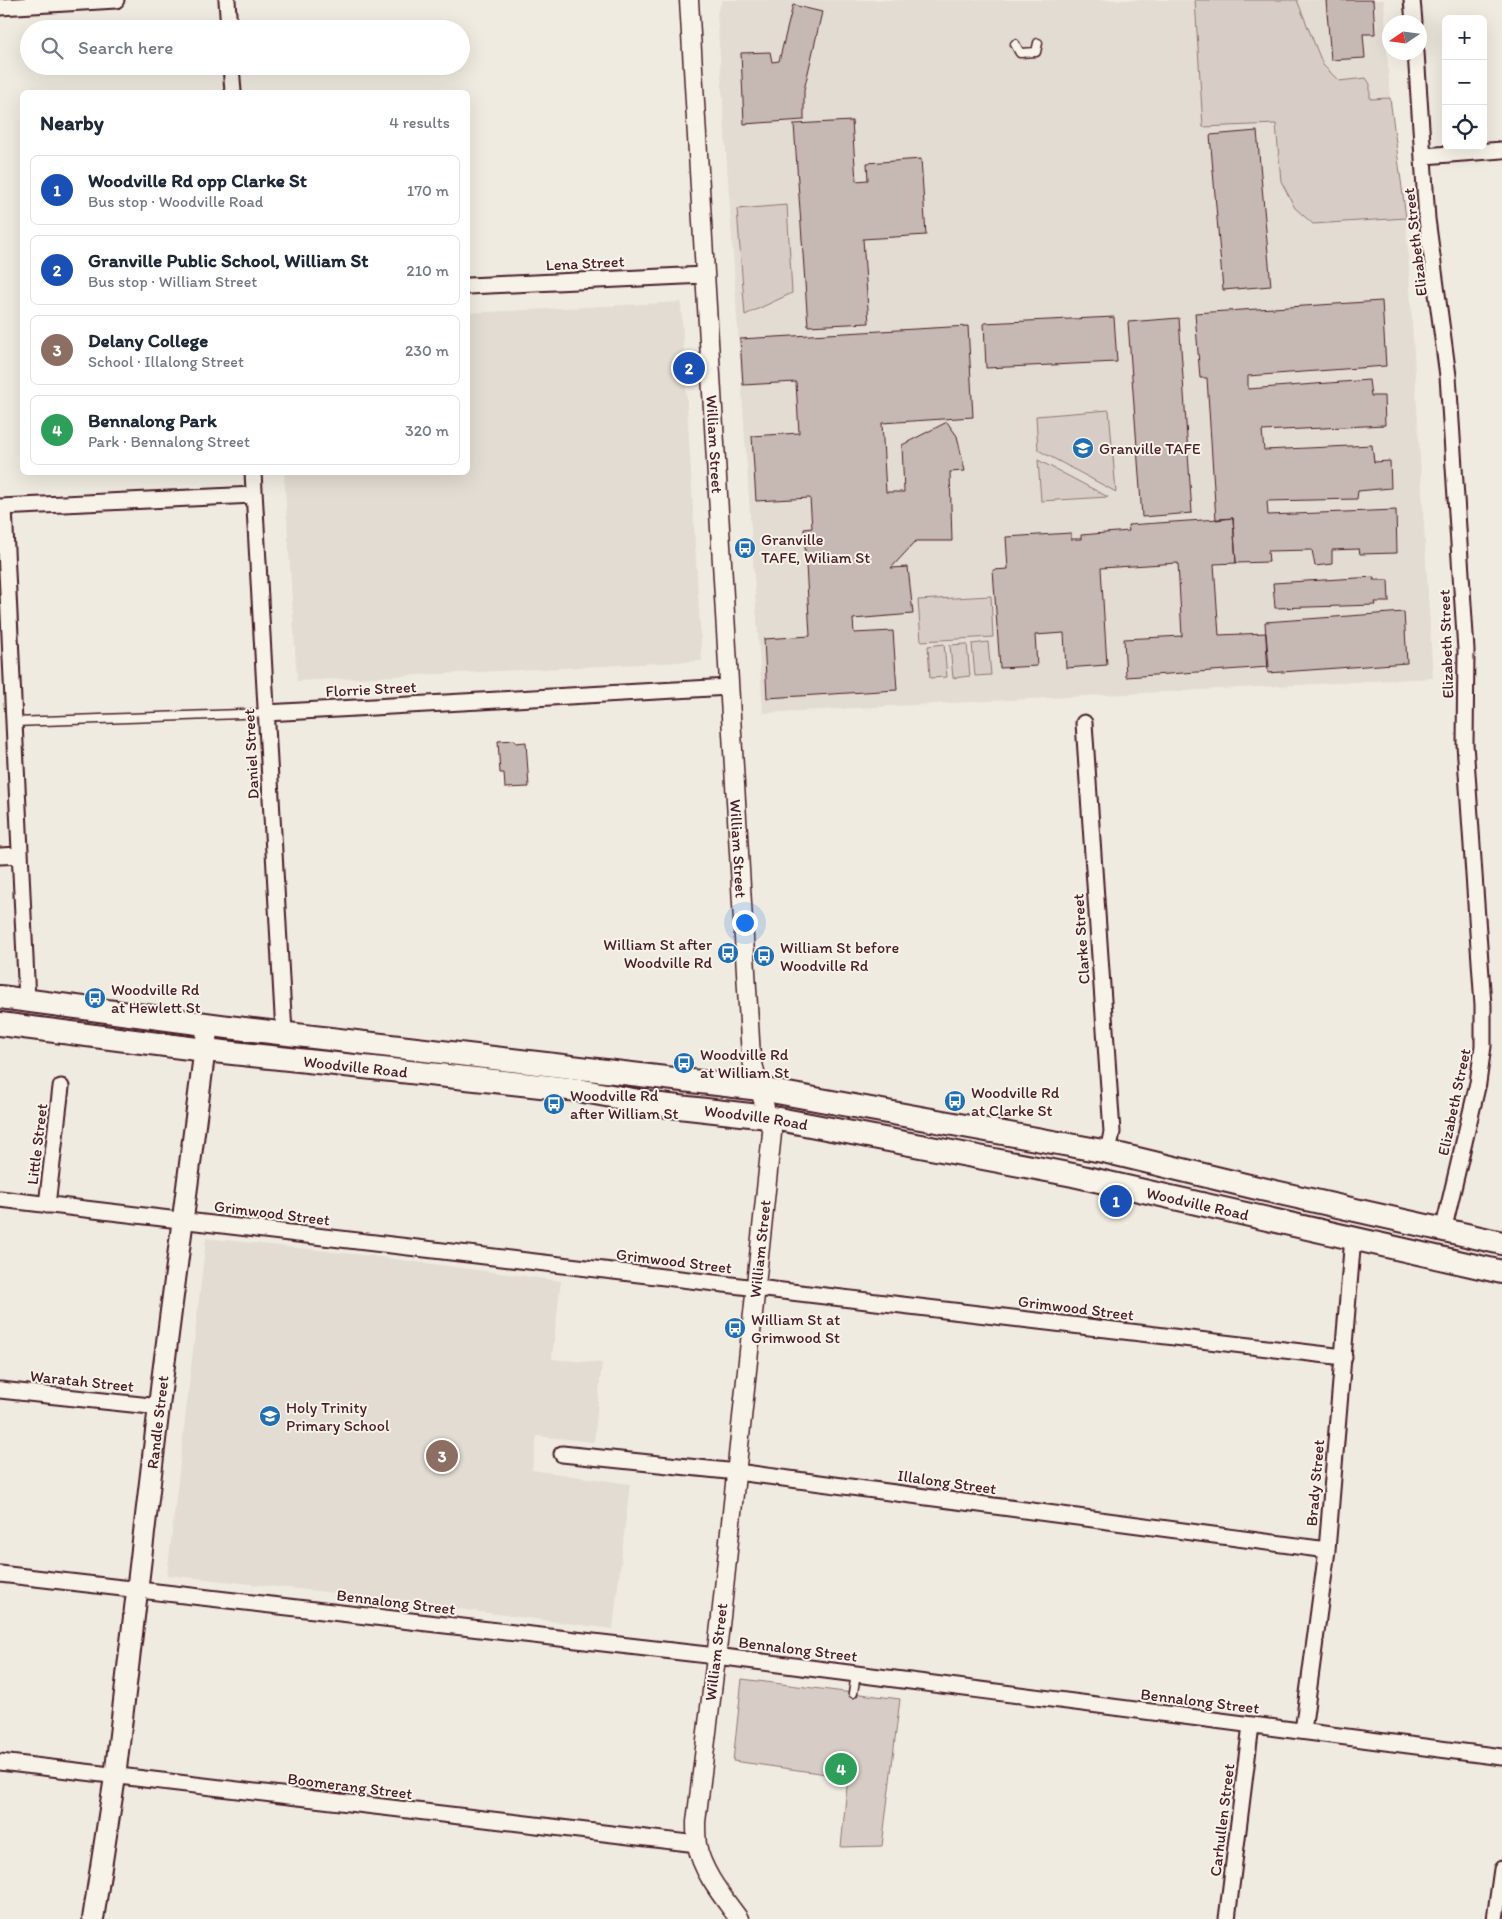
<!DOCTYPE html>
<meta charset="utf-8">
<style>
:root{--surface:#fff;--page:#f2f2f3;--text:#1f2937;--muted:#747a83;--line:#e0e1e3;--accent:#1f6fb2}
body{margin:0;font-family:Itim,sans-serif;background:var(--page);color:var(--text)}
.controls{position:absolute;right:15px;top:15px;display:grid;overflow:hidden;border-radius:8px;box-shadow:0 5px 20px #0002}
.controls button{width:45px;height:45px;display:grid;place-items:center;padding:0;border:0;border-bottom:1px solid var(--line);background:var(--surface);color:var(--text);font:25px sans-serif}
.compass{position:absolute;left:1382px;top:15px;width:45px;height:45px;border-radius:50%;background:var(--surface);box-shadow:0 5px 20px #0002;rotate:257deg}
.you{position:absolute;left:744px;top:922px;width:18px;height:18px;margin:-12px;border:4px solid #fff;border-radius:50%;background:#1a73e8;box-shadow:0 0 0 8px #1a73e833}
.badge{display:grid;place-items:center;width:32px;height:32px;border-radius:50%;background:var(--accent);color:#fff;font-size:16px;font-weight:700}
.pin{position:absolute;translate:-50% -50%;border:2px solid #fff;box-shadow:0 1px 5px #0006}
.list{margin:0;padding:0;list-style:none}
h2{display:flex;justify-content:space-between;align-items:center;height:65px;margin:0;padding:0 20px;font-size:21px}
h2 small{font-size:16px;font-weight:400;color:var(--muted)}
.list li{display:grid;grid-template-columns:32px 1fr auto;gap:15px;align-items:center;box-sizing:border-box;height:70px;margin:0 10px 10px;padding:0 10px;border:1px solid var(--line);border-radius:8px}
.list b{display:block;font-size:19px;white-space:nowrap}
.list p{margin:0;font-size:16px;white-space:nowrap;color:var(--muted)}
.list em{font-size:16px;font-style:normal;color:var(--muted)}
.icon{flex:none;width:28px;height:28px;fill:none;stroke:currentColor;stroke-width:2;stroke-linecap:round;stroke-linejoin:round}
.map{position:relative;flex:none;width:1502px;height:1919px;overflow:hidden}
.search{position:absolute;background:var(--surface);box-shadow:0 5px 20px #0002;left:20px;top:20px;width:450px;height:55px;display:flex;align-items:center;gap:12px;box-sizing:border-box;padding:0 18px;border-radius:28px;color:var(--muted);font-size:19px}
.panel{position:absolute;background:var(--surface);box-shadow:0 5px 20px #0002;left:20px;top:90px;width:450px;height:385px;border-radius:8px}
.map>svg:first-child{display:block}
.built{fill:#e3dcd2}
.green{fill:#d8cdc6;stroke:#917678}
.building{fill:#c6b8b3;stroke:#4a1f2b}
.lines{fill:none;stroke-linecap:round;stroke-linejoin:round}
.service-casing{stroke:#4a1f2b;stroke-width:11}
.minor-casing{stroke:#4a1f2b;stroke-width:19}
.tertiary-casing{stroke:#4a1f2b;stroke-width:21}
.secondary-casing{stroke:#4a1f2b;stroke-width:24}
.primary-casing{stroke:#4a1f2b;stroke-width:26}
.service{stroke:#f7f3e8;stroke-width:8}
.minor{stroke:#f7f3e8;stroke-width:15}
.tertiary{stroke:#f7f3e8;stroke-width:18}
.secondary{stroke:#f7f3e8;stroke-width:20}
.primary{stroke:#f7f3e8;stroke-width:22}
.labels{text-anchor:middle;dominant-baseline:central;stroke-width:4;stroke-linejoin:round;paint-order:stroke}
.street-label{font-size:16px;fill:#4a1f2b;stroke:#f7f3e8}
.poi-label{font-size:16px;fill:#4a1f2b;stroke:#f7f3e8;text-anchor:start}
</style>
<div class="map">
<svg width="1502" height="1919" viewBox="0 0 1502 1919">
<rect width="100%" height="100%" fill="#f0ebe0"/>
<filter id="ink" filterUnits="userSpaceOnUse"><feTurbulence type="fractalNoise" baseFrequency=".02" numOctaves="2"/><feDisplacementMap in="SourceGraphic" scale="10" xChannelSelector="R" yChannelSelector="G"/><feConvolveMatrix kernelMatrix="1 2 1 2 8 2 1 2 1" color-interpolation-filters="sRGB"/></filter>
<g filter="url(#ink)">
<path class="built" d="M722,0H1384L1390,98L1406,218L1433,678L763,713L717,13Z
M681,302L702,661L297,681L284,473L468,472V313Z
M206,1238L372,1256L561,1281L552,1359L602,1363L594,1442L537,1436L532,1470L630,1484L613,1629L335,1593L167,1575Z"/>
<path class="green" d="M1195,0H1297L1323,65L1339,81L1366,78L1370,84V99L1390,98L1406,218L1313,224L1295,208L1281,181L1276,124L1203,127Z
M787,205L792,293L745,315L737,209Z
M1109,410L1116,492L1038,450L1036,416Z
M1038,460L1108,497L1041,501Z
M991,596L993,637L921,641L918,600Z
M988,642L991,675L975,676L972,644Z
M944,644L947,677L930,678L928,646Z
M967,644L970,676L953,678L950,645Z
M742,1679L900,1699L882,1846L841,1847L848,1777L733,1761Z"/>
<path class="building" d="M1326,0H1373L1375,34H1363L1365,58L1331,60Z
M793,5L822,12L804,90V120L744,124L741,53L770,52L772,62L779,61Z
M852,121L856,181L868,180L867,163L921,159L926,235L863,239L869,323L808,326L794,124Z
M1257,131L1271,286L1223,290L1210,135Z
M1382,301L1386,366L1248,376V389L1369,380L1371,396H1384L1385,425L1262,431L1264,450L1372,445L1374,462L1390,461L1391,488L1358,491L1357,499L1267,501L1268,515L1396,510L1397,553L1360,554L1359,549L1332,550V564L1315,566L1312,550L1268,551L1269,562L1236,563L1233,518L1216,520L1207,378H1200L1195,313Z
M1114,317L1117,362L986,368L984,323Z
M1179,318L1192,513L1142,517L1128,322Z
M968,326L973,417L882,423L886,492H904L902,445L947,422L957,436L965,471L950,472L952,541H916L891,568L908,567L913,614L853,619L854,633L893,631L897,690L767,698L764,639L810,636L804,529L812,528L810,498L756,501L752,436L799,433L796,382L743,385L740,339Z
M1233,518L1236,563L1214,564L1219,635L1266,633L1269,667L1126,677L1124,639L1182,636L1178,563L1101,568L1107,665L1066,668L1064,633L1035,635L1037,666L1000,668L993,570L1008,569L1006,537L1071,533V539H1081V535L1129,531L1128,525Z
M1374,577L1373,580H1388L1389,602H1375L1376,605L1275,608L1273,583Z
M1404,612L1407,663L1268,673L1265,622Z
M515,740L516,743L526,742L529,787L505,788L504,773H500L498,741Z"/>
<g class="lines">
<g class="service-casing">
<path id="service" d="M1015,44L1020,53L1036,52L1038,43
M14,722L266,713
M853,1693L856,1674"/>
</g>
<g class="minor-casing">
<path id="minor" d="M227,0L229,29
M1412,0L1414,22
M0,7L116,0
M1416,52L1427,219L1448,376L1466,650L1465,744L1483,1005V1046L1478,1083L1443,1231
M231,66L233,92
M1424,156L1502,150
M468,286L705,275
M253,472L284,1033
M0,507L254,495
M4,507L27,1001
M266,713L729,687
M1084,723L1112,1132L1108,1152
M0,856L20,855
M0,1199L1344,1357
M47,1205L61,1087
M0,1390L160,1407
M562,1454L737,1472L1327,1550
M0,1574L716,1656L1502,1757
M1303,1731L1327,1550L1353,1237
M0,1762L697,1844
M1227,1919L1251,1725
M1495,1919L1502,1869"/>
</g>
<g class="tertiary-casing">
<g id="tertiary">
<path id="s1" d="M689,0L751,1057L772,1133L721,1617L696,1822C696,1829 696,1837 697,1845C702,1872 723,1897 739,1919"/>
</g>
</g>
<g class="secondary-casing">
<g id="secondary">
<path id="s2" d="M93,1919L115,1777L162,1381L208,1024"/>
</g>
</g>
<g class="primary-casing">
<g id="primary">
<path d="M0,997L228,1027L760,1089L1108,1152L1253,1187L1502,1243"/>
<path id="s3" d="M0,1024L205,1050L578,1090L661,1105L768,1117L1073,1175L1502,1272"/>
</g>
</g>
<use href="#service" class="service"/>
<use href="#minor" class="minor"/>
<use href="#tertiary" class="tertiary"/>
<use href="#secondary" class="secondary"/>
<use href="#primary" class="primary"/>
</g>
</g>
<defs>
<g id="university-disc" transform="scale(1.125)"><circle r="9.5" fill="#1f6fb2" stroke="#f7f3e8"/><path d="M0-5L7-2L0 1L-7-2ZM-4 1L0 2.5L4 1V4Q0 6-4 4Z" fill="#fff"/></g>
<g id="bus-disc" transform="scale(1.125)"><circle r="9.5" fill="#1f6fb2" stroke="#f7f3e8"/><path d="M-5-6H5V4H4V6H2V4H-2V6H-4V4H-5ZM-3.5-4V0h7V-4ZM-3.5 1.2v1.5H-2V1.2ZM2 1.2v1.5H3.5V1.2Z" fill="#fff"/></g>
<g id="school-disc" transform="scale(1.125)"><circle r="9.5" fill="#1f6fb2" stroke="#f7f3e8"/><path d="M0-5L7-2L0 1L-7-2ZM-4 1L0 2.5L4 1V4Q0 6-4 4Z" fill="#fff"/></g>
</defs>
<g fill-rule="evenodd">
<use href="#university-disc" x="1083" y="448"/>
<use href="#bus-disc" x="745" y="548"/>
<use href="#bus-disc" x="728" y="953"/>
<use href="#bus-disc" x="764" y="956"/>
<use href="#bus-disc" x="95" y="998"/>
<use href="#bus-disc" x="684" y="1063"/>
<use href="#bus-disc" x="955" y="1101"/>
<use href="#bus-disc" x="554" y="1104"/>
<use href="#bus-disc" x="735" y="1328"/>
<use href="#school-disc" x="270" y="1416"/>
</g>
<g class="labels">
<g class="street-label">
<text transform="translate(1415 242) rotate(-97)">Elizabeth Street</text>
<text transform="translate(585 263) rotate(-3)">Lena Street</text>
<text stroke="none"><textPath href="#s1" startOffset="445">William Street</textPath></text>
<text transform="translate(1446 644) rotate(-92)">Elizabeth Street</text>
<text transform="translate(371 689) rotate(-3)">Florrie Street</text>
<text transform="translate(251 754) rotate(-93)">Daniel Street</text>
<text stroke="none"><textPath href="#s1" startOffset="850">William Street</textPath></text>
<text transform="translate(1081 939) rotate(-94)">Clarke Street</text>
<text stroke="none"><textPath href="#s3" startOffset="358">Woodville Road</textPath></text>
<text transform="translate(1454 1102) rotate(-78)">Elizabeth Street</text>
<text stroke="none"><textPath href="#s3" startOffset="762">Woodville Road</textPath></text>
<text transform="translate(37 1144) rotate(-83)">Little Street</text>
<text stroke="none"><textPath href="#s3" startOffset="1212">Woodville Road</textPath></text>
<text transform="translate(272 1213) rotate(7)">Grimwood Street</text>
<text transform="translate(760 1249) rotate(-84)">William Street</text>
<text transform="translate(674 1261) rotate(7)">Grimwood Street</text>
<text transform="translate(1076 1308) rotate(7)">Grimwood Street</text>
<text transform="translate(82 1381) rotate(6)">Waratah Street</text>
<text stroke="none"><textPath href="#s2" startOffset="501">Randle Street</textPath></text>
<text transform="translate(947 1482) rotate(8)">Illalong Street</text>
<text transform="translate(1315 1483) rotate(-85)">Brady Street</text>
<text transform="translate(396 1602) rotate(7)">Bennalong Street</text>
<text transform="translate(798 1649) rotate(7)">Bennalong Street</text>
<text transform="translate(716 1652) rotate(-83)">William Street</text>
<text transform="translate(1200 1701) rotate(7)">Bennalong Street</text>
<text transform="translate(350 1786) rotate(7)">Boomerang Street</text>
<text transform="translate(1222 1820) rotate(-83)">Carhullen Street</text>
</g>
<g class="poi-label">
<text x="1099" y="448">Granville TAFE</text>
<text x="761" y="539">Granville<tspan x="761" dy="18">TAFE, Wiliam St</tspan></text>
<text x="712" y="944" text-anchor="end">William St after<tspan x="712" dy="18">Woodville Rd</tspan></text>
<text x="780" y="947">William St before<tspan x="780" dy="18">Woodville Rd</tspan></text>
<text x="111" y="989">Woodville Rd<tspan x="111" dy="18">at Hewlett St</tspan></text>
<text x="700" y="1054">Woodville Rd<tspan x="700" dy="18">at William St</tspan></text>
<text x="971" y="1092">Woodville Rd<tspan x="971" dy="18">at Clarke St</tspan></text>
<text x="570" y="1095">Woodville Rd<tspan x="570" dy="18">after William St</tspan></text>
<text x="751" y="1319">William St at<tspan x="751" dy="18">Grimwood St</tspan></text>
<text x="286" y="1407">Holy Trinity<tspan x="286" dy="18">Primary School</tspan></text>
</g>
</g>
</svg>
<div class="controls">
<button>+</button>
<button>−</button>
<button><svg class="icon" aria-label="locate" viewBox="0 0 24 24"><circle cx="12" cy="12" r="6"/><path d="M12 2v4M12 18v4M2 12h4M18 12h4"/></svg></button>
</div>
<svg class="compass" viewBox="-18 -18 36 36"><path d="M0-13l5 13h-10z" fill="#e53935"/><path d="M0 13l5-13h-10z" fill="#747a83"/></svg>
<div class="you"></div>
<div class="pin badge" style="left:1116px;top:1201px;background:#1a4fb4">1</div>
<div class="pin badge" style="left:689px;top:368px;background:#1a4fb4">2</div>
<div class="pin badge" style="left:442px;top:1456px;background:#8d6e63">3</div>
<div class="pin badge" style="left:841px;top:1769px;background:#2e9e5b">4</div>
<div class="search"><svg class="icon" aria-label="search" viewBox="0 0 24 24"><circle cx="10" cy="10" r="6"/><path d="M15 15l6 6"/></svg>Search here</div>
<section class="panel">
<h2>Nearby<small>4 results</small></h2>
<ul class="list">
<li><span class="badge" style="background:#1a4fb4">1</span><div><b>Woodville Rd opp Clarke St</b><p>Bus stop · Woodville Road</p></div><em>170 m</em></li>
<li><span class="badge" style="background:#1a4fb4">2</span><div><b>Granville Public School, William St</b><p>Bus stop · William Street</p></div><em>210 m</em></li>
<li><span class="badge" style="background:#8d6e63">3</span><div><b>Delany College</b><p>School · Illalong Street</p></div><em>230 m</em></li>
<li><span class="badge" style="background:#2e9e5b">4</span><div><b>Bennalong Park</b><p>Park · Bennalong Street</p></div><em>320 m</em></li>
</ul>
</section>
</div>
